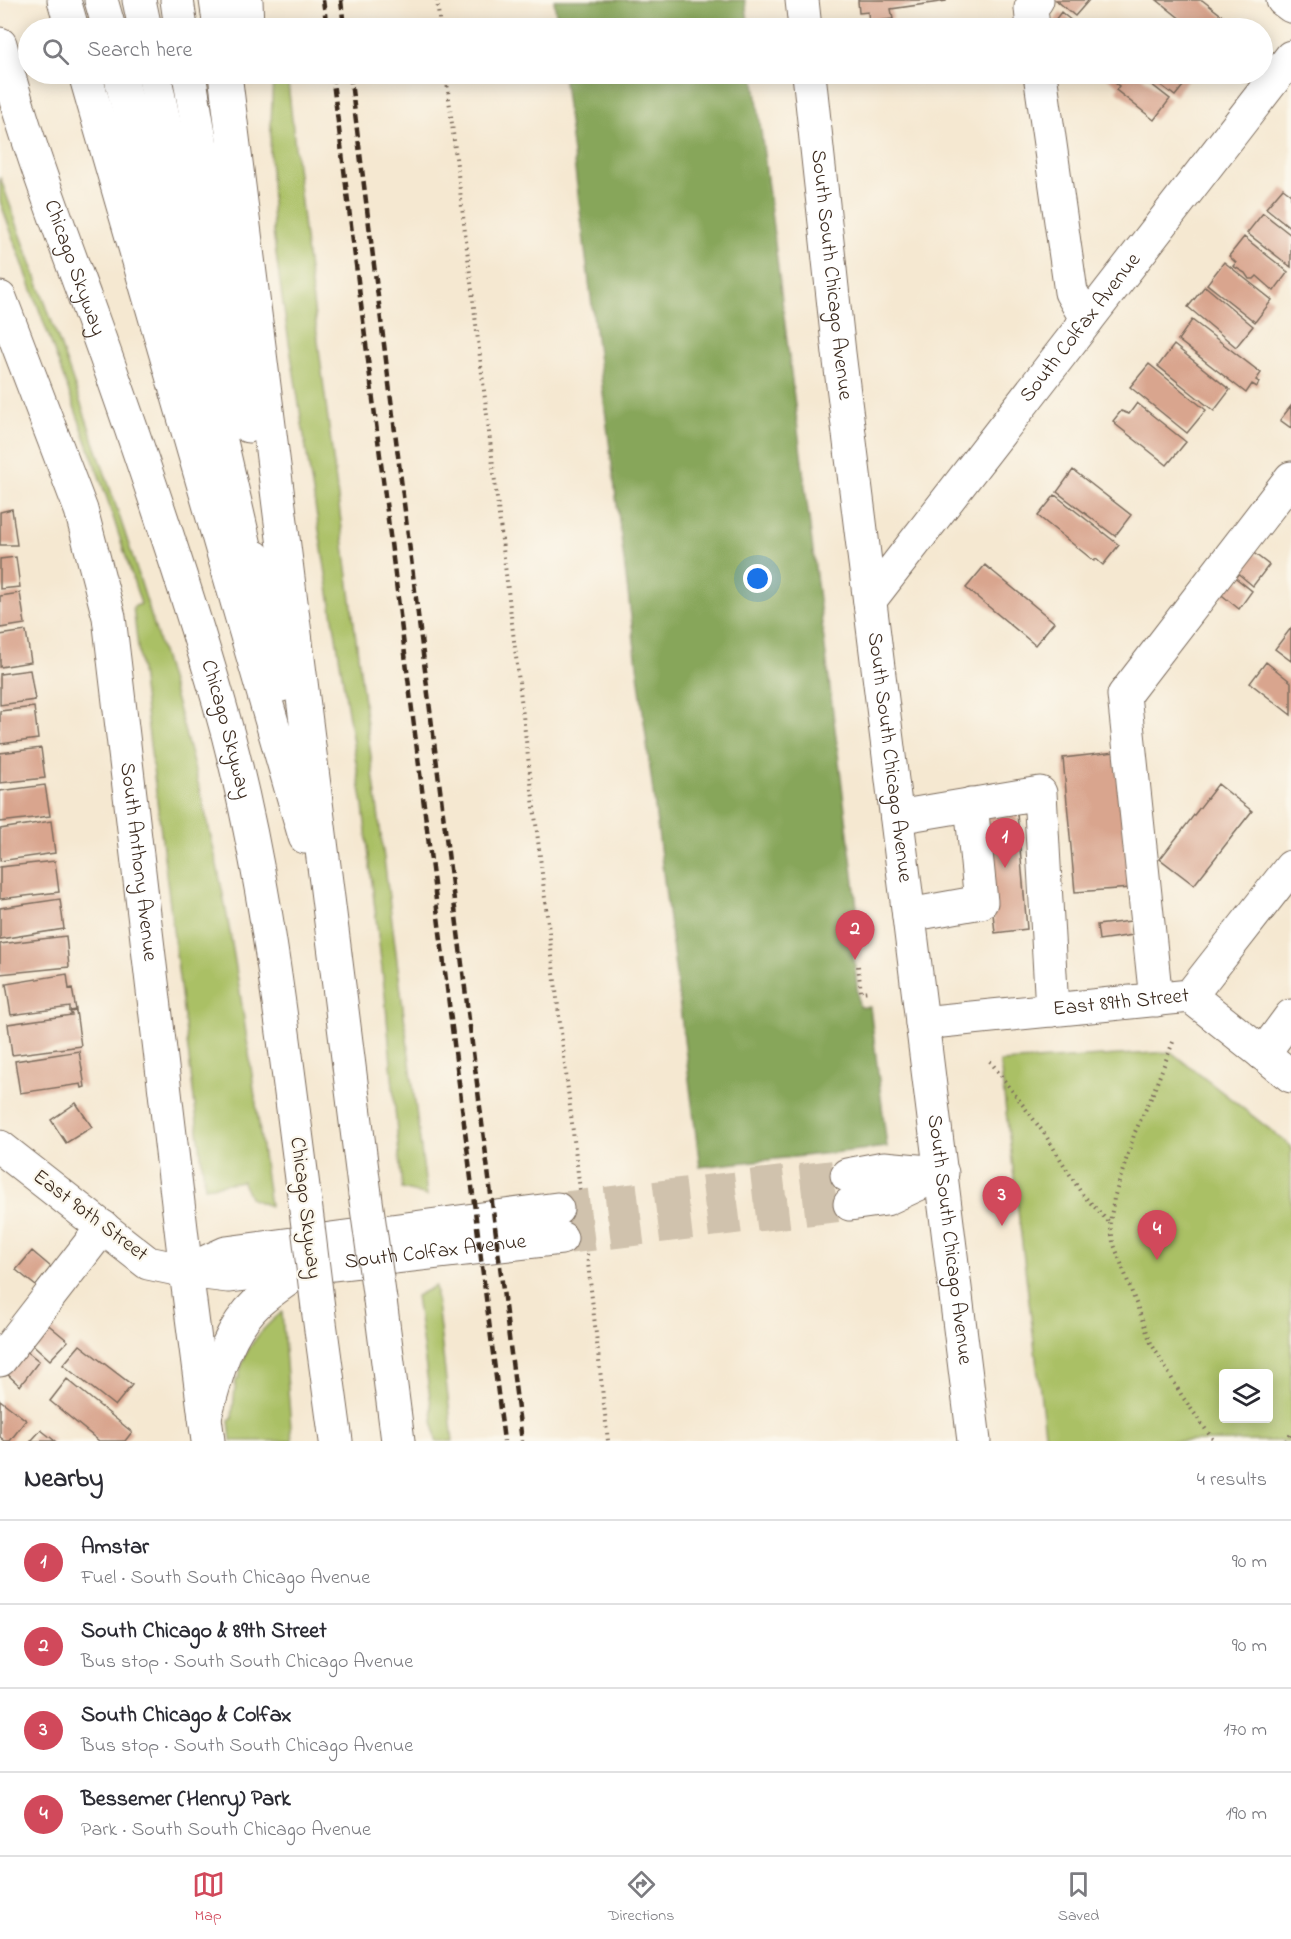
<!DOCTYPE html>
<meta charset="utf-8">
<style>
:root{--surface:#fff;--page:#f7f7f7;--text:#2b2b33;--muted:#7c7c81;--line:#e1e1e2;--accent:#d1495b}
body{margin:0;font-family:"Indie Flower",sans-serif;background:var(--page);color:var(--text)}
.controls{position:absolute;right:18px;bottom:18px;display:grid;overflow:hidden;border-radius:6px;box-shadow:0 3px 15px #0003}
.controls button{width:54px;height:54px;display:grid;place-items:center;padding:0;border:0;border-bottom:2px solid var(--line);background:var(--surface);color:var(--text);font:30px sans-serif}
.you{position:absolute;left:758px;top:579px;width:21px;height:21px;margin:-15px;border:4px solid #fff;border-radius:50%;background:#1a73e8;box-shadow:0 0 0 9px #1a73e833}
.badge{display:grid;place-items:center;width:39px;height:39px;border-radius:50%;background:var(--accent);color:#fff;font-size:20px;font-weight:700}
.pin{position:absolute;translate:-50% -50px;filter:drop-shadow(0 2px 3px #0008)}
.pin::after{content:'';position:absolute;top:32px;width:21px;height:18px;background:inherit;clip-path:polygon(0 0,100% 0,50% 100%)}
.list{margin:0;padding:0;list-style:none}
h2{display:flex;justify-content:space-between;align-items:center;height:78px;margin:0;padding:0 24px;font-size:26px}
h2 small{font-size:20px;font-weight:400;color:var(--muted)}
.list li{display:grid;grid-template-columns:39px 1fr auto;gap:18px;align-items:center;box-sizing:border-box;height:84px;padding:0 24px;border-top:2px solid var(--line)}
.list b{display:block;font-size:22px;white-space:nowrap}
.list p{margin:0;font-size:20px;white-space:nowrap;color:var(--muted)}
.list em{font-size:20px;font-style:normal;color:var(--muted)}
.icon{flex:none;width:33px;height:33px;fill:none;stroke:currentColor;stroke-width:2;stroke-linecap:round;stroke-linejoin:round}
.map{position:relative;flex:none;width:1291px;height:1441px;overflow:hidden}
.search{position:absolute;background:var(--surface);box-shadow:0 3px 15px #0003;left:18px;right:18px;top:18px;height:66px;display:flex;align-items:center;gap:15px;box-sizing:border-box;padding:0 21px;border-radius:33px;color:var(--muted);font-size:22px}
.sheet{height:414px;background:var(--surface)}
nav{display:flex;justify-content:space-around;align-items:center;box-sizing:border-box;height:84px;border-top:2px solid var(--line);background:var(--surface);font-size:16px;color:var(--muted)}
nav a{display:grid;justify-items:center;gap:3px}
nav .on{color:var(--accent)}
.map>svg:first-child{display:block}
.green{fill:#aac065;stroke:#727542;stroke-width:1.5;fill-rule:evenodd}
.forest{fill:#87a65a;stroke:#61683c;stroke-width:1.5}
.building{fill:#d9a58e}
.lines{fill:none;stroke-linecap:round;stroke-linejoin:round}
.major-tunnel{stroke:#d0c2ad;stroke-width:33;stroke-dasharray:33 16;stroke-linecap:butt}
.minor-casing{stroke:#7c6c5d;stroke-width:35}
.major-casing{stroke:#7c6c5d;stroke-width:35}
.highway-casing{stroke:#7c6c5d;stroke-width:35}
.path{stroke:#7c6c5d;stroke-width:4;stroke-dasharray:1.5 4.5;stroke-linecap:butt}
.minor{stroke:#fff;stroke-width:33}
.major{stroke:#fff;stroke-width:33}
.highway{stroke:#fff;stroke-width:33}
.rail{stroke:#3b2a1e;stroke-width:4.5;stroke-dasharray:9 4.5;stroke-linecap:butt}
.highway-bridge-casing{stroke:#7c6c5d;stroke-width:35;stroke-linecap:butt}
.highway-bridge{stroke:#fff;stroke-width:33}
.labels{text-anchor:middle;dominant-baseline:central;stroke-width:4.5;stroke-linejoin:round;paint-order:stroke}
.street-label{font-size:21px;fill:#3b2a1e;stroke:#fbf7ec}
</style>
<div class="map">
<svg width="1291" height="1441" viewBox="0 0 1291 1441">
<rect width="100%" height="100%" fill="#fbf7ec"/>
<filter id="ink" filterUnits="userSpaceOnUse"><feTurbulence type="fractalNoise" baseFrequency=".0167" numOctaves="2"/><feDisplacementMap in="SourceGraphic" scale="12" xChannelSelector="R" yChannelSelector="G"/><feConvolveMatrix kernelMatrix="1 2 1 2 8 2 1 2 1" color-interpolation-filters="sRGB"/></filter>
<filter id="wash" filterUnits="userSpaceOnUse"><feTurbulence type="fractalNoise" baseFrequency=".008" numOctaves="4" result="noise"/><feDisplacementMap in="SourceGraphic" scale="24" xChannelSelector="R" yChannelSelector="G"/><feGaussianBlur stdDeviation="1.35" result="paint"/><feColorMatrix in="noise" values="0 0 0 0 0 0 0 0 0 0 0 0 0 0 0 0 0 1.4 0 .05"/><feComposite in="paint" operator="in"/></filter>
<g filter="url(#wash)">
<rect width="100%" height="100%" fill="#f5e8d1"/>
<path class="green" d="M273,74H287L305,239L427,1196L402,1189L385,995L363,806L282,298L273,232L270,150Z
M0,177C76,389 155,600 207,820C237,947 252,1077 270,1206L251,1199L242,1181L205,1187L133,607L141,604L107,498L0,201Z
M1171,1052L1291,1146V1441H1046L1000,1062ZM1224,1374H1268V1418H1224Z
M435,1286L453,1441H436L416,1296Z
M282,1312L292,1441H231L229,1420L232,1418L236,1379L239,1378C242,1350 261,1329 282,1312Z"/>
<path class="forest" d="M554,0H745L749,28H558Z
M563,74H754L859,923L851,925L859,1007H870L887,1147L700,1167Z"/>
<g id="blocks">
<path class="building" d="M858,0H946V1L891,9L893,19L869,22L868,12L859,13Z
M1056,0H1089L1075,16Z
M1157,0H1202L1234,25L1232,28H1192Z
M1061,12L1080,28H1049Z
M1105,74H1138L1170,99L1154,120L1116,90L1119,86L1104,75Z
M1146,74H1188L1191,76L1175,96Z
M1283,188L1291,194V228L1266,208Z
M1263,213L1291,235V267L1247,233Z
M1244,237L1288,272L1274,291L1257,276L1254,279H1249L1245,273L1233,266L1236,263L1229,256Z
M1224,262L1272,300L1255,322L1207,284Z
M1205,286L1253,326L1236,347L1188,307Z
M1192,320L1261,373L1256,380L1259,382L1257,387L1252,384L1246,393L1178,340Z
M1174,345L1230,390L1214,411L1158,366Z
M1149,364L1206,410L1187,433L1130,387Z
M1137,403L1186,442L1167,465L1115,424L1116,423L1113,421L1121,411L1129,414Z
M1291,406V428L1280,420Z
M1073,470L1131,515L1115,536L1057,492Z
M1055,495L1119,545L1103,565L1096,559L1094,561L1038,516Z
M12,509L17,545H0V512Z
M1251,551L1269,565L1253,586L1235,571Z
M16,557L20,587L0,589V559Z
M985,565L1054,622L1035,645L966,588Z
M1232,575L1252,591L1239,609L1218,592Z
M20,593L25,624L0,628V596Z
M1291,628V661L1275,649Z
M26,631L31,662L0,667V635Z
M1266,662L1291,682V715L1250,683Z
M30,670L35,700L0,705V674Z
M34,707L38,739L0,744V711Z
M41,748L45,778L0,783V753Z
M1115,752L1131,888L1075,892L1063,758Z
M1218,784L1252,811L1194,885L1160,859Z
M45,785L50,816L0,822V791Z
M1016,802L1027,929L995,933L982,806Z
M51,821L55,853L0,861V829Z
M55,861L59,892L0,899V867Z
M60,899L64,929L0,939V908Z
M1131,921L1133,935L1099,940L1097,925Z
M66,936L69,967L0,974V944Z
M67,974L69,989L72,988L76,1010L70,1011V1007L11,1015L6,984Z
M76,1011L81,1046L12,1055L8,1024L72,1015L70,1012Z
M79,1051L85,1087L82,1088L81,1084L20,1093L15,1061Z
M76,1103L92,1127L66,1143L51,1120Z
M32,1251L51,1267L36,1286L16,1270Z
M45,1322L68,1341L50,1360L29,1341Z
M80,1345L132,1385L115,1406L63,1365Z
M25,1350L39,1361L20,1386L6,1373Z
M67,1379L132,1432L125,1441H99L50,1401Z
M0,1400L26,1420L10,1441H5L0,1437Z
M41,1430L55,1441H31Z"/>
</g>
</g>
<g filter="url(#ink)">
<use href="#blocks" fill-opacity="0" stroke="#7c6c5d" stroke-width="1.5"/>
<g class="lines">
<path class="major-tunnel" d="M557,1209L847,1175
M561,1238L850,1204"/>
<g class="minor-casing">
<g id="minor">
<path d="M1283,0L1291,6"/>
<path d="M1033,28L1031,8L1037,0"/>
<path d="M1040,74L1071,292L1087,320"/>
<path id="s1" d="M0,298L81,510L109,617L186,1271L148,1263L0,1147"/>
<path id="s2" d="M870,600L1291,57"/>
<path d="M897,817L1040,793L1052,1010"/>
<path d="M909,915L981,902L971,804"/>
<path d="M1190,996L1291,867"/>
<path d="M1156,1000L1124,695L1291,478"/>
<path id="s3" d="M922,1023L1190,996L1291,1076"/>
<path d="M1263,1054L1291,1016"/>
<path d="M0,1360L103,1227"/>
</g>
</g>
<g class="major-casing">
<g id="major">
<path d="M802,0L805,28"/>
<path id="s4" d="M809,74L839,353L974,1441"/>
<path d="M847,1175L884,1168L940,1173"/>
<path d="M850,1204L886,1199L942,1173"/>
<path d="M186,1271L226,1253L557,1209"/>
<path d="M186,1271L208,1441"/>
<path id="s5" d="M187,1271L228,1276L561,1238"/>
<path d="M205,1416C217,1375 225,1333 258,1302C271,1290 288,1280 303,1268"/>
</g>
</g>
<g class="highway-casing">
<g id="highway">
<path d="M64,0L72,28"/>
<path d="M101,0L109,28"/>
<path d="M139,0L145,28"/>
<path d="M177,0L181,28"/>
<path d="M216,0L220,28"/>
<path d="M246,0L247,28"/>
<path id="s6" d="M0,44C23,132 55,216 86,301C134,434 180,567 219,702C266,865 283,1035 305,1202"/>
<path d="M85,74L305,837"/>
<path d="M120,74L195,379"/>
<path d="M154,74L217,374"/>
<path d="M189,74L248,426"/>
<path d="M225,74L365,1194"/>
<path d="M201,354L253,581"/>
<path d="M255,557L281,685"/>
<path d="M380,1300L398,1441"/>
<path d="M318,1308L336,1441"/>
</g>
</g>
<path class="path" d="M437,0L440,28
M446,74L580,1190
M858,966L861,992L870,991
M1173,1042L1151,1098L1135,1132L1114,1198L1110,1223L1113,1242L1151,1343L1182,1396L1214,1441
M990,1061L1046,1136L1082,1194L1109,1222
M587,1254L608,1441
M1286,1441L1291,1434"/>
<use href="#minor" class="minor"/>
<use href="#major" class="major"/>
<use href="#highway" class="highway"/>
<path class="rail" d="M323,0L327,28
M341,0L344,28
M332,74L504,1441
M350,74L522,1441"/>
<g class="highway-bridge-casing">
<path id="highway-bridge" d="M365,1194L380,1300
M305,1202L318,1308"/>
</g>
<use href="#highway-bridge" class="highway-bridge"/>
</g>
</g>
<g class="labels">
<g class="street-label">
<text stroke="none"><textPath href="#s6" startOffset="236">Chicago Skyway</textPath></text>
<text stroke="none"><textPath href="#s4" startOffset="202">South South Chicago Avenue</textPath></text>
<text stroke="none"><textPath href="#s2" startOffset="344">South Colfax Avenue</textPath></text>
<text stroke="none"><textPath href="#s6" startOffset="722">Chicago Skyway</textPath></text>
<text stroke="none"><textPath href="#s4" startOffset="688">South South Chicago Avenue</textPath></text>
<text stroke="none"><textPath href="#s1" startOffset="584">South Anthony Avenue</textPath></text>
<text stroke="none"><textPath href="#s3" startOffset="200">East 89th Street</textPath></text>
<text transform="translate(305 1208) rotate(83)">Chicago Skyway</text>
<text transform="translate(90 1216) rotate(37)">East 90th Street</text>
<text stroke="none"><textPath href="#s4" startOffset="1174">South South Chicago Avenue</textPath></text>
<text stroke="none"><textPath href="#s5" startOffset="250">South Colfax Avenue</textPath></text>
</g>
</g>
</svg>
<div class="controls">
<button><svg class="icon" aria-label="layers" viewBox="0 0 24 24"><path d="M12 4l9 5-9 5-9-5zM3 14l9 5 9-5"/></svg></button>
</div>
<div class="you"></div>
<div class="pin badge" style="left:1005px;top:868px">1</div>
<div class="pin badge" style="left:855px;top:960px">2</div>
<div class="pin badge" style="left:1002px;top:1226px">3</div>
<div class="pin badge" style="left:1157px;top:1260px">4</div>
<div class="search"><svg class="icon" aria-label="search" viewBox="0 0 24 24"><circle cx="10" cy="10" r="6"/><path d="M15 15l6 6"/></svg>Search here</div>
</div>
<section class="sheet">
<h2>Nearby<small>4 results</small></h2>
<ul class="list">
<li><span class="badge">1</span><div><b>Amstar</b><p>Fuel · South South Chicago Avenue</p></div><em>90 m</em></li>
<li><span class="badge">2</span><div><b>South Chicago &amp; 89th Street</b><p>Bus stop · South South Chicago Avenue</p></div><em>90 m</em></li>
<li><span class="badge">3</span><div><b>South Chicago &amp; Colfax</b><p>Bus stop · South South Chicago Avenue</p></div><em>170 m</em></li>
<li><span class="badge">4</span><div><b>Bessemer (Henry) Park</b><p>Park · South South Chicago Avenue</p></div><em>190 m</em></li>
</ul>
</section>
<nav>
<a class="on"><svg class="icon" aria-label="map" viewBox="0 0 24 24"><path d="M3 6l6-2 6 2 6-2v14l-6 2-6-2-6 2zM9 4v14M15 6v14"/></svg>Map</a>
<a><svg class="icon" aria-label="directions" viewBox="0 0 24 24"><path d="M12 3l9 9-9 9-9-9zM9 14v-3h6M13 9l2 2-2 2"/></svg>Directions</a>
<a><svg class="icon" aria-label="saved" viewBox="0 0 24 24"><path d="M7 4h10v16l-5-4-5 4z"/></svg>Saved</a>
</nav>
